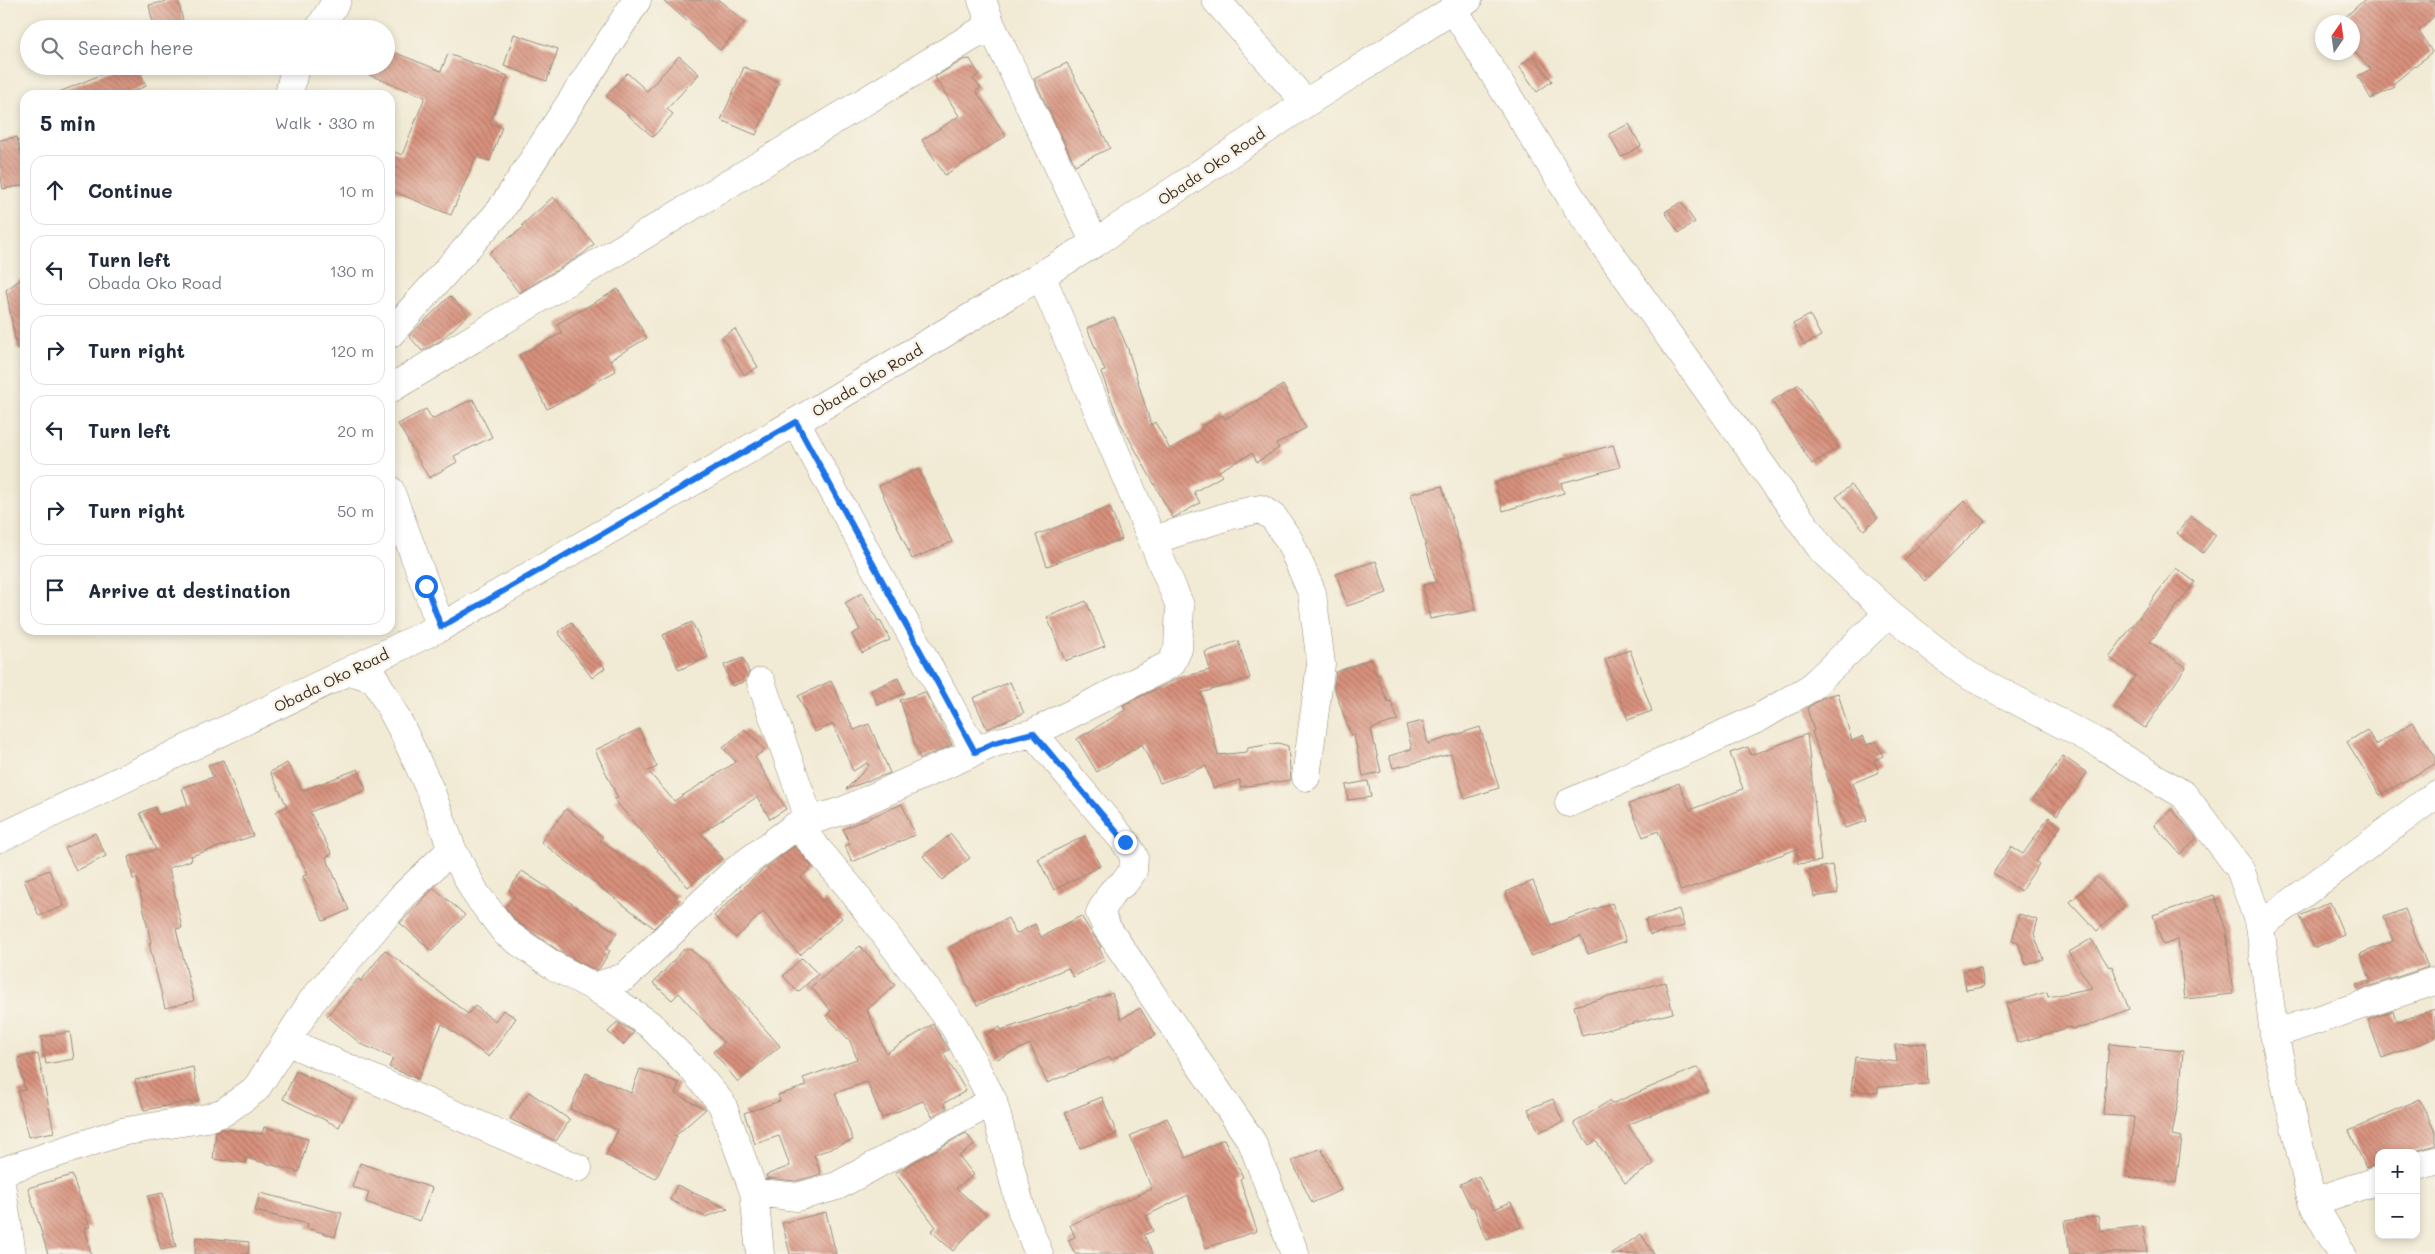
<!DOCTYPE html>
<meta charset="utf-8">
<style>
:root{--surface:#fff;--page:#f6f6f7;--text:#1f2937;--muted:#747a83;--line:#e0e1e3}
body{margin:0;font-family:Mali,sans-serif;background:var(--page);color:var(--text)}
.controls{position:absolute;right:15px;bottom:15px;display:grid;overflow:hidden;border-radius:10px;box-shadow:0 2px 8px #0003}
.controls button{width:45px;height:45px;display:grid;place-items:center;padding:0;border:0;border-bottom:1px solid var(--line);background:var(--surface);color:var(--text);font:25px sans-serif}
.compass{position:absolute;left:2315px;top:15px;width:45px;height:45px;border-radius:50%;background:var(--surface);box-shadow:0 2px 8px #0003;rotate:13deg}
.stop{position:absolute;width:15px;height:15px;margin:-11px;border:4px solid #1a73e8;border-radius:50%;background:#fff}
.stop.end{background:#1a73e8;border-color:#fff;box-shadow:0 1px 5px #0008}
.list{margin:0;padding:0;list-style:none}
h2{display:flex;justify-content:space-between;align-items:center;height:65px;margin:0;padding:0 20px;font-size:21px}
h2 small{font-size:16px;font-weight:400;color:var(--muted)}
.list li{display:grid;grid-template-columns:32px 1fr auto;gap:15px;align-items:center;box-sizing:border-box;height:70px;margin:0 10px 10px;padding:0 10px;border:1px solid var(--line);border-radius:15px}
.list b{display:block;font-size:19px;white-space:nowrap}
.list p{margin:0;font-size:16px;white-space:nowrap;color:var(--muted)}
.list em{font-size:16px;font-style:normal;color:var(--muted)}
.icon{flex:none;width:28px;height:28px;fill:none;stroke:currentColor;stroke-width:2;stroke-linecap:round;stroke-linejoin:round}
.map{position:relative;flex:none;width:2435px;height:1254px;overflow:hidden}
.search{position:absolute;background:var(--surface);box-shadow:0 2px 8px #0003;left:20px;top:20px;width:375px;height:55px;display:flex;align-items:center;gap:12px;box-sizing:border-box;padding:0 18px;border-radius:28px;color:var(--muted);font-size:19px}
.panel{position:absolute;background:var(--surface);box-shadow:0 2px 8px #0003;left:20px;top:90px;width:375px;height:545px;border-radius:15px}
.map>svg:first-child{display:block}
.building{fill:url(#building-back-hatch)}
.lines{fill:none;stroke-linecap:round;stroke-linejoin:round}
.minor-casing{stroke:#968a79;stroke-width:29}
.major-casing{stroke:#968a79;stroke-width:29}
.minor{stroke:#fff;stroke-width:28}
.major{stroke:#fff;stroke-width:28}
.route{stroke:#1a73e8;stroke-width:6}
.labels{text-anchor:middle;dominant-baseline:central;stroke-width:5;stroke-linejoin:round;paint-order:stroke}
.street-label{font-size:15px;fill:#3b2a1e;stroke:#f7f3e8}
</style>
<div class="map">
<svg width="2435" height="1254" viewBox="0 0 2435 1254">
<defs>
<pattern id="building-back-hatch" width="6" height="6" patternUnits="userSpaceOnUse" patternTransform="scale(1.25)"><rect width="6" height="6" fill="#d8917d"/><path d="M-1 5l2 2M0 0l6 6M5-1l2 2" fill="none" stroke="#b07766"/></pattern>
</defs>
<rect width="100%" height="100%" fill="#f7f3e8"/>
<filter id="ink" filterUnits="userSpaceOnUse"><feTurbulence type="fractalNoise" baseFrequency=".02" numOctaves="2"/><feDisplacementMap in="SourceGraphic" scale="10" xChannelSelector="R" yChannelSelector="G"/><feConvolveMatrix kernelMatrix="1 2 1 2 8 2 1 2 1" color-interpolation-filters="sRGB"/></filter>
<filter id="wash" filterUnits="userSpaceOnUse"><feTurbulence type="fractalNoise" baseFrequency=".0096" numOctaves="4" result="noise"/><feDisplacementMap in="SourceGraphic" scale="20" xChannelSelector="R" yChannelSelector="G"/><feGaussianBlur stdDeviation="1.12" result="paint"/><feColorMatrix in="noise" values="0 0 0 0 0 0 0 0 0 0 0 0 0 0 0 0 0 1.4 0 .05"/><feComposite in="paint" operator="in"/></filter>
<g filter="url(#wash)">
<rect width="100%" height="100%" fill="#f1ead4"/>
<g id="blocks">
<path class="building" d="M172,0H178L185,29H154L149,5Z
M663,0H719L745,22L720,50Z
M2364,0H2435V15L2419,31L2432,52L2393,84L2395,87L2371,99L2358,76L2371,69L2352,49V22H2340Z
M514,34L558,49L547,81L504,66Z
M386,49L441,71L448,54L508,76L490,123L502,127L490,161L476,157L451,215L390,190V150L402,155L425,97L349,67L386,66Z
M679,56L699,74L667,109L673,114L653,137L606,96L627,73L647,91Z
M1534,56L1552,81L1537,92L1519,66Z
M970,59L979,74L973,79L981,88L976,91L1006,136L945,175L922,140L959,116L935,77L963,60Z
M1067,63L1110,148L1075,165L1034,79Z
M122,66H138L146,86L124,95H52Z
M744,67L779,82L756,135L721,120Z
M1629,124L1641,146L1621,157L1609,134Z
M17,137L25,173V185L3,189L0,173V140Z
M553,197L594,244L583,254L519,293L489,253L524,227L522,225Z
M1681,202L1695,222L1679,233L1665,212Z
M25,276V348L17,349L6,290Z
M618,289L647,338L610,360L616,371L547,409L519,355L562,333L557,324Z
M450,296L468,315L440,341L422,351L409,336Z
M1810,315L1821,336L1804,345L1793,324Z
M1114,317L1128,349L1151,425L1155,422L1170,449L1203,430L1201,427L1223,415L1225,419L1283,385L1306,428L1276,444L1279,448L1257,462L1252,453L1219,471L1222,476L1194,492L1200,503L1173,518L1120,422L1101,372L1105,371L1087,328Z
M735,329L758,367L744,375L722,337Z
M1799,384L1839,447L1812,464L1772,401Z
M473,399L492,437L454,456L457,462L429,478L398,424L426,409L432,419Z
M1613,445L1620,467L1561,483L1564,493L1503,511L1495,483L1561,463L1560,460Z
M919,469L952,542L912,559L879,486Z
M1851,485L1878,518L1864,530L1836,497Z
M1442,486L1469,576L1475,610L1430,619L1423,585L1436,582L1411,494Z
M1964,501L1985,521L1925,581L1904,560Z
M1110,507L1122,539L1047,566L1036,535Z
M2191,516L2216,535L2203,553L2177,533Z
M1376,561L1387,593L1347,606L1336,574Z
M2176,568L2195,582L2150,642L2186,667L2145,728L2114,707L2135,676L2109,657Z
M862,593L878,621L880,620L890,640L862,653L852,634L860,630L845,603Z
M1086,601L1105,646L1065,661L1047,617Z
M571,622L605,668L592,678L558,632Z
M692,622L708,657L679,670L663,635Z
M1238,641L1250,678L1201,693L1218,755L1247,752L1248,748L1278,743L1288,746L1291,780L1240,787V780L1213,788L1206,766L1160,783L1142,744L1097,772L1077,739L1125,710L1123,705L1179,678L1210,670L1205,652Z
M1630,650L1652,711L1628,720L1605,659Z
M743,658L749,672L746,681L732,686L724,665Z
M1370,659L1388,702L1391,701L1398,720L1371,729L1381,772L1363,776L1354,735L1351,736L1334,687L1336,672Z
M898,678L905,693L878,705L871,690Z
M831,681L854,730L869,724L890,773L846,789L869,766L867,763L853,771L833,724L815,732L798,696Z
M1010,682L1024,713L987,729L973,698Z
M925,692L952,745L920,759L900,700Z
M1838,693L1852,741L1863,736L1867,745L1876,741L1883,756L1874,760L1879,772L1853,783L1867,821L1845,828L1812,732L1814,731L1807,708L1822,698Z
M1423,721L1428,744L1480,727L1499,788L1465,799L1451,754L1393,768L1389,756L1412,749L1406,725Z
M2413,722L2435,756V764L2380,795L2347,742L2367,730L2376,745Z
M639,729L657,767L648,771L674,801L736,762L723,748L745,729L765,750L755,757L786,809L770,819L757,797L701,833L723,859L688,887L614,799L618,798L595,750Z
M1807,734L1821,861L1798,864L1797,849L1681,891L1658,831L1643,837L1629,804L1679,783L1690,810L1743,789L1730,753L1748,747L1751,755Z
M2063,756L2087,773L2057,815L2033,798Z
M223,760L253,836L191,856L192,860L169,868L182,928L176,929L194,1001L165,1008L149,944L151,943L137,878L133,879L128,857L156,850L140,813L155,807L158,815L188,806L182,788L213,777L208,765Z
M287,763L302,791L358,769L366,790L310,812L332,854L326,857L349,910L323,921L303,876L308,874L276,812L287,806L270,772Z
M1368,781L1371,797L1348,800L1346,785Z
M902,804L915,835L852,862L845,846L850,844L843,829Z
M566,809L603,837L600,840L678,896L674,899L679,903L654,928L541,842Z
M2172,809L2197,838L2180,854L2154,825Z
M2049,817L2061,826L2036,862L2039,864L2021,891L1993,873L2011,847L2023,854Z
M95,833L106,856L76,871L65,848Z
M951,834L970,858L942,880L923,856Z
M1085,836L1100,866L1054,890L1038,859Z
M795,846L812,867L801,877L822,902L825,899L842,918L800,955L763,912L736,938L714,916L760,872Z
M1832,865L1838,893L1814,897L1809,870Z
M49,870L64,906L39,916L24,880Z
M522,871L617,933L606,949L610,951L599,969L595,970L562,953L517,922L506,907L515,894L509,890Z
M2097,877L2124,906L2097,931L2070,902Z
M1533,881L1551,925L1612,903L1626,941L1588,954L1581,936L1531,956L1506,892Z
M434,888L465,915L432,951L400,923Z
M2214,895L2226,930L2233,994L2185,999L2178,940L2163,945L2153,915Z
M2330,902L2344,935L2314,948L2300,916Z
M1679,909L1684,926L1650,935L1645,920Z
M2405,909L2428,967L2358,990L2356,984L2371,981L2360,954L2393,941L2384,917Z
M2019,914L2038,920L2034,934L2043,959L2026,964L2018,943L2012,941Z
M1081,916L1101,947L1099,948L1105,960L1073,977L1068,968L977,1005L949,947L1008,918L1016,934L1035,924L1041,937Z
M2091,939L2109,967L2112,966L2129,1009L2088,1026L2071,1029L2070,1027L2017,1043L2006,1004L2047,992L2048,997L2092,988L2069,952Z
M860,946L895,985L867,1010L886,1053L933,1024L949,1050L943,1053L966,1091L944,1103L947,1108L932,1116L923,1101L882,1118L867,1082L835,1093L853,1140L814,1155L821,1174L796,1181L767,1178L766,1175L790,1166L779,1136L755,1144L744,1113L780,1101L778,1095L806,1086L803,1078L857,1059L850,1041L826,1016L831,1011L811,987Z
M684,949H690L706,962L780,1046L738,1082L713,1052L724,1043L679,993L672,1000L653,983Z
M385,950L468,1014L475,1006L495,1021L503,1010L516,1018L489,1057L442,1024L418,1079L389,1067L393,1058L361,1044L327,1016L358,979L361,981Z
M802,958L818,974L798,992L783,976Z
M1981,968L1984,987L1966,990L1963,971Z
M1665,982L1673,1013L1582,1036L1574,1006Z
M1112,993L1121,1019L1140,1008L1156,1035L1111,1060L1110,1057L1047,1083L1030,1044L997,1059L986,1034L1000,1027L1001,1030Z
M2435,1009V1038L2382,1058L2368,1020L2393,1011L2397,1022Z
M617,1022L634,1032L623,1045L608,1032Z
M70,1032L74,1059L46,1064L41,1037Z
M1926,1043L1928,1084L1878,1087V1093L1851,1090L1855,1057L1897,1062L1895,1045Z
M2109,1044L2183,1051L2180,1091L2172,1135L2182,1137L2176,1183L2127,1177L2134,1117L2103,1115Z
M38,1054L54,1132L28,1137L18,1091L25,1090L18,1058Z
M193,1067L199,1100L144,1110L135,1080Z
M1698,1067L1708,1091L1628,1125L1654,1164L1625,1183L1596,1141L1589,1145L1574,1123L1609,1101L1611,1104Z
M640,1069L679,1083L675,1094L706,1109L674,1137L677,1136L656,1179L606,1155L618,1130L570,1109L586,1073L631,1093Z
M296,1071L353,1099L339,1127L283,1099Z
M529,1092L570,1120L556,1141L510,1119Z
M1102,1097L1117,1134L1080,1148L1065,1112Z
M1553,1099L1563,1122L1539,1132L1528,1109Z
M2420,1099L2435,1132V1145L2410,1153H2379V1165L2366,1168L2349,1131Z
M1167,1118L1186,1158L1224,1139L1243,1177L1240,1179L1257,1231L1206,1248L1188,1195L1146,1216L1153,1231L1144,1235L1153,1254H1075L1068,1240L1075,1237L1070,1225L1152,1189L1130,1136Z
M264,1127L308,1139L299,1172L246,1158V1163L213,1159L216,1131L222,1129L262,1134Z
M966,1133L975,1145L959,1156L974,1175L956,1188L986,1215L953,1251L931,1231L936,1227L895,1173Z
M1321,1148L1341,1190L1312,1203L1292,1161Z
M360,1163L432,1188L420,1221L366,1202L369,1192L352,1187Z
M72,1175L90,1227L85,1228L91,1254H48L28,1188Z
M1479,1176L1494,1209L1511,1202L1521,1227L1486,1240L1473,1206L1471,1207L1460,1184Z
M677,1185L728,1209L705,1217L670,1200Z
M163,1193L176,1247L161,1250L148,1196Z
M260,1193L342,1213L335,1237L307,1228L308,1224L255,1211Z
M826,1212L836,1254H790L782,1223Z
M2098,1216L2100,1231L2143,1226L2147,1252L2070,1254L2065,1221Z
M1641,1234L1654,1254H1611Z
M196,1237L249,1242L248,1254H195Z"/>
</g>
</g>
<g filter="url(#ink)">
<use href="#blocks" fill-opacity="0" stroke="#968a79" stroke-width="1"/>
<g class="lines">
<g class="minor-casing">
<path id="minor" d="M982,0L991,25L1095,243
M1216,0L1306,103
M1454,10L1579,210L1823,551L1889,613L1966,674L2100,744L2184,795L2240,869L2260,926L2274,1034L2312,1202L2342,1254
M319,29L337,0
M289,95L295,66
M390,334L500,211L637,0
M390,389L991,25
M796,422L975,752
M390,490L441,627
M1154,540L1231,515L1261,509L1274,518L1290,542L1312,593L1321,664L1306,777
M350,671L375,679L402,729L431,792L452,849L476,894L506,933L554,966L594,987L625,977L735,871L797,825L845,810L994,743L1033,733L1171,664L1178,649L1180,606L1041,275
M761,682L810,821
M1033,733L1125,842L1134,856L1133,871L1125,882L1112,892L1100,913L1107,928L1252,1142L1295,1254
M1569,803L1759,718L1810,688L1889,613
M797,825L851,889L954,1026L993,1101L1022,1212L1039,1254
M2260,926L2435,795
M594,987L649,1024L691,1067L722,1104L754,1192L760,1254
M2274,1034L2435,981
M288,1042L578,1168
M2416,1167L2435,1161
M0,1172L121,1132L207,1118L224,1112L256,1089L312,1001L402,897L452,849
M0,1178L12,1254
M754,1192L797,1197L837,1186L993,1101
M2312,1202L2379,1180"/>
</g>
<g class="major-casing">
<path id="major" d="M0,838L441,627L796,422L1095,243L1306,103L1468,0"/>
</g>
<use href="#minor" class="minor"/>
<use href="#major" class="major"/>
</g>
</g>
<g class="lines" filter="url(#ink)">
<path class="route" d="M426,586L441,627L796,422L975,752L994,743L1033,733L1125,842"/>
</g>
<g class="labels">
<g class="street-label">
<text transform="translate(1211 166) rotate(-34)">Obada Oko Road</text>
<text transform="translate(867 380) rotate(-31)">Obada Oko Road</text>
<text transform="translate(331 680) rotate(-26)">Obada Oko Road</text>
</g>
</g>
</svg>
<div class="controls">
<button>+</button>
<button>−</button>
</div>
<svg class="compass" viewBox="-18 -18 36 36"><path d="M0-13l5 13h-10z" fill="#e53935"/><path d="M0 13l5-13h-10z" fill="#747a83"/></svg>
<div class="stop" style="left:426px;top:586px"></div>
<div class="stop end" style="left:1125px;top:842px"></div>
<div class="search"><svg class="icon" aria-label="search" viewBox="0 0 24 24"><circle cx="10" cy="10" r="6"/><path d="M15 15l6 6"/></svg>Search here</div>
<section class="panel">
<h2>5 min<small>Walk · 330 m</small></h2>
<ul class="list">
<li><svg class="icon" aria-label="ahead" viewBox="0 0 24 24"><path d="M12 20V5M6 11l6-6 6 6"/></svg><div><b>Continue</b></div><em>10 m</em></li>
<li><svg class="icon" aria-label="left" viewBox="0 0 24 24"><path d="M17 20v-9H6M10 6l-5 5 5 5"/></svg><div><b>Turn left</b><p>Obada Oko Road</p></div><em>130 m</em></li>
<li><svg class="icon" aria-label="right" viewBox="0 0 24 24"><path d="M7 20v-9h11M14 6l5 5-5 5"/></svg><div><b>Turn right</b></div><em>120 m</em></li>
<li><svg class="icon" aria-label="left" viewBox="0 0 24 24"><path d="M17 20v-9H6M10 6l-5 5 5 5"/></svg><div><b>Turn left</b></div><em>20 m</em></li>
<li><svg class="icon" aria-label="right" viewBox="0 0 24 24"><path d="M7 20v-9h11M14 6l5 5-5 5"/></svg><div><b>Turn right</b></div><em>50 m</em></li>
<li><svg class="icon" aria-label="arrive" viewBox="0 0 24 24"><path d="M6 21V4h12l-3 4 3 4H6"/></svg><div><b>Arrive at destination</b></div></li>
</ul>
</section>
</div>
